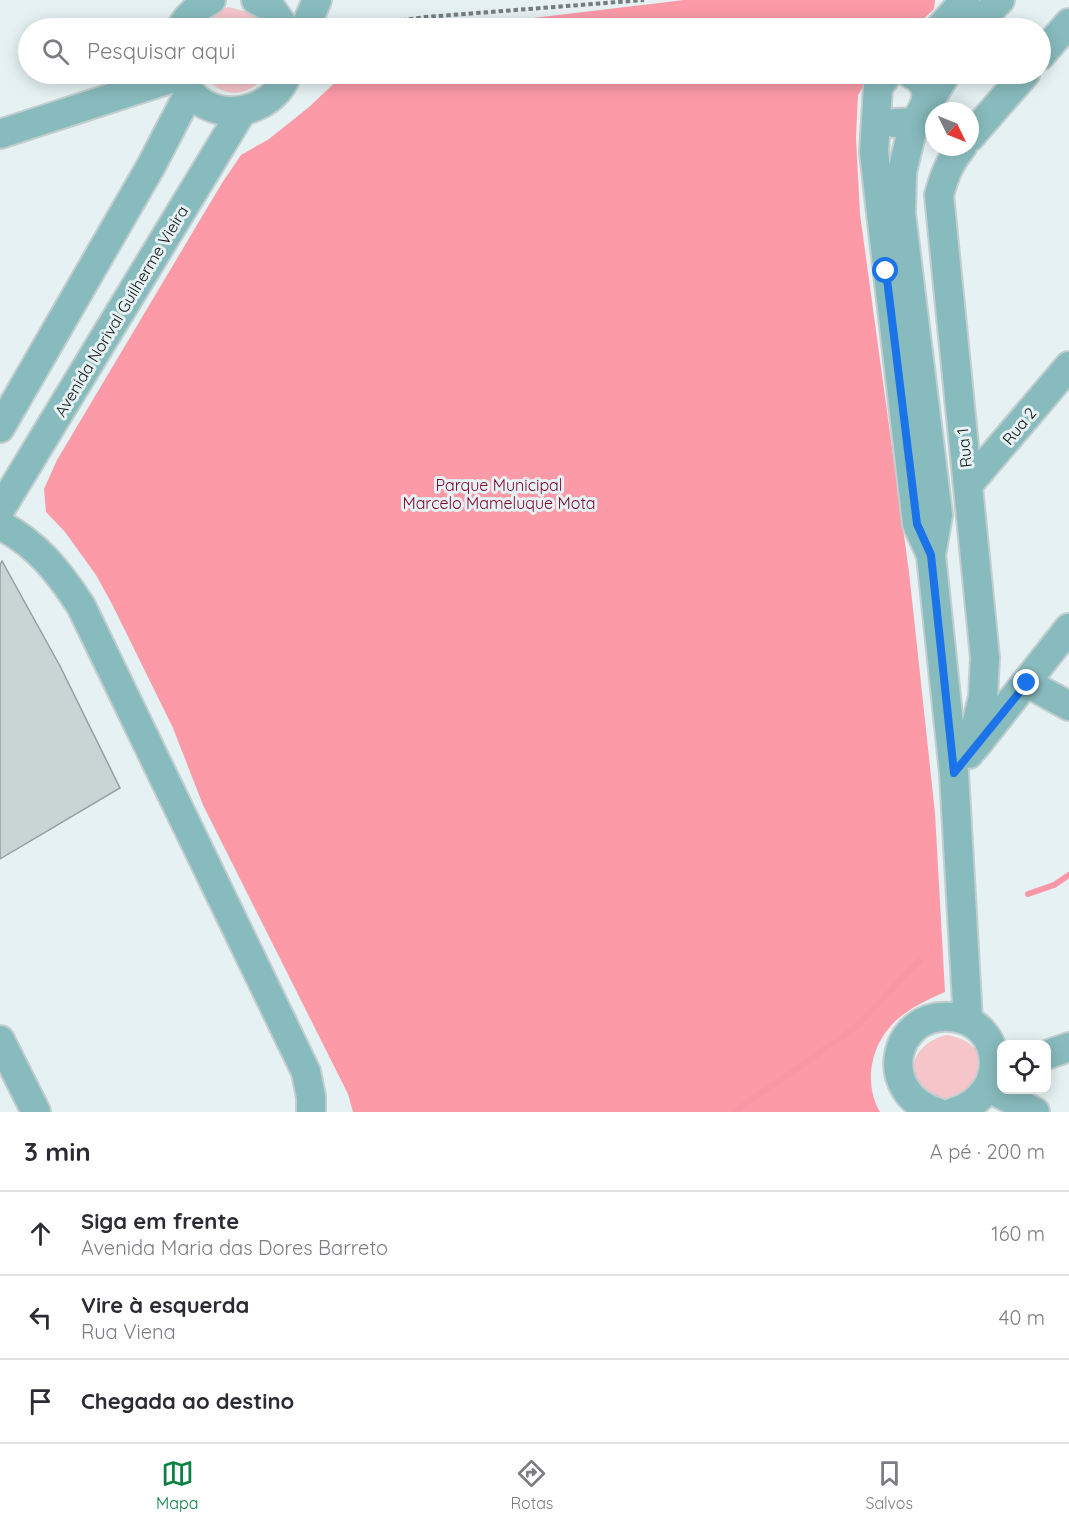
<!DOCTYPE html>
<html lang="pt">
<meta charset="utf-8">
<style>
:root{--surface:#fff;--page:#f7f7f7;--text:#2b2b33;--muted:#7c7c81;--line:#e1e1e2;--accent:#0b8043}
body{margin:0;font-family:Quicksand,sans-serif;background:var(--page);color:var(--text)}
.controls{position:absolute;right:18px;bottom:18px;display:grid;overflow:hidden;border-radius:12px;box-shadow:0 3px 15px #0003}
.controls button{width:54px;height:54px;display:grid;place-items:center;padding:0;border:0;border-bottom:2px solid var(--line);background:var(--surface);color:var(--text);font:30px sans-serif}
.compass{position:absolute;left:925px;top:102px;width:54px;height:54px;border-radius:50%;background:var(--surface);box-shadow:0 3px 15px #0003;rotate:133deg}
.stop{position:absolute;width:18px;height:18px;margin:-14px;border:4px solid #1a73e8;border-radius:50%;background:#fff}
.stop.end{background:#1a73e8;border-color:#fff;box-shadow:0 2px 6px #0008}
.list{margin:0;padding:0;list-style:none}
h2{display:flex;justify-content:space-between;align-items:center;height:78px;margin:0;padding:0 24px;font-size:26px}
h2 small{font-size:20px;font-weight:400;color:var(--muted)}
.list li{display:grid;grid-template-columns:39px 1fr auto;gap:18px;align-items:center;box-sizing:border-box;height:84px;padding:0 24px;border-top:2px solid var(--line)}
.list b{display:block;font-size:22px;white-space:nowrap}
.list p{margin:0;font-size:20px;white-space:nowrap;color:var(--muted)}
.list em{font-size:20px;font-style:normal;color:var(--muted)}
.icon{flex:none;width:33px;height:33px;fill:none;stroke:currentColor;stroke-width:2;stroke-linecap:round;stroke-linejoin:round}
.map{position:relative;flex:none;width:1069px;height:1112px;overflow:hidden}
.search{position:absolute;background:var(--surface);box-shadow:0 3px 15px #0003;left:18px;right:18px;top:18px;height:66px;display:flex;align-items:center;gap:15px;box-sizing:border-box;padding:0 21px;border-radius:33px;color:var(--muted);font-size:22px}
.sheet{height:330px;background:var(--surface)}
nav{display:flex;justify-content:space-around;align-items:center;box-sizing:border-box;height:84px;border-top:2px solid var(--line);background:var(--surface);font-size:16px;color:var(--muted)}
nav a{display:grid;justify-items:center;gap:3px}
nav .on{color:var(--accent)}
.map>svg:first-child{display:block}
.green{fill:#f5c5ca}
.forest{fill:#fc9aa8}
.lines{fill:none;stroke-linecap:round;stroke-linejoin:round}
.stream{stroke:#f997a6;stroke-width:6}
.building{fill:#c9d5d5;stroke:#939e9f;stroke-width:1.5}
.minor-casing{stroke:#c2cdce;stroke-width:32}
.path{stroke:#767e7f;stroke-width:4;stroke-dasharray:4.5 3;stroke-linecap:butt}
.minor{stroke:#88bbbd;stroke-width:28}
.route{stroke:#1a73e8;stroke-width:8}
.labels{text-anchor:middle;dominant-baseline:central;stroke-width:6;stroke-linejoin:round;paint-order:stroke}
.street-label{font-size:16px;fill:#0d1111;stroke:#e5f1f2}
.park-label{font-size:16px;fill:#7d042f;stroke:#e5f1f2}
</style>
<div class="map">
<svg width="1069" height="1112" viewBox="0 0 1069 1112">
<rect width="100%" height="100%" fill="#e5f1f2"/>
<path class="green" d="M228,7L244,11L266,22L268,28H194L209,12Z
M202,74H267C264,80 259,83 253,87C232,100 216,90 202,74Z
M947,1035C965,1038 982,1048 982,1068C981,1076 976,1084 974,1091C965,1094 952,1102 943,1102C936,1102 931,1097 927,1093C924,1090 919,1086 917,1083C905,1059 926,1039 947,1035Z"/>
<path class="forest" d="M684,0H935L934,9L914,28H450Z
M344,74H871L858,95L856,138L860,214L909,572L935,813L945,992C931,998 916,1005 904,1014C873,1036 861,1079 880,1112H353L348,1094L203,805L173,728L112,604L96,575L65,532L46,512L44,489L57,460L222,183L241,155L269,139L309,107Z"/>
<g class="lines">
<path class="stream" d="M1028,894L1054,885L1069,875
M734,1112L855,1028L919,961"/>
</g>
<path class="building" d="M2,561L60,666L120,788L0,859V565Z"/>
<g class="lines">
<g class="minor-casing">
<path id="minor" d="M256,0L271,8L285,28
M181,28C188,15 198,7 211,0
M305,28L317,0
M940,28L965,0
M973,28L1000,0
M1040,56L1069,23
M888,74L878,87L874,152L917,524L931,555
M180,78C187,89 194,99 206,105C236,120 276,106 287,74
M925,108L946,74
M914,122L902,172L901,214L938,515L931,555L954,773L968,1021
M895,123L914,122C927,106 935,85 911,74
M0,134L179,76
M970,137L1025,74
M962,147C949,162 944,177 939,195L985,658L983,697L969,754
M0,428L151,166L189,93
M968,485L1069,366
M0,510L242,111
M0,525C37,544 59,572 81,606L306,1072L311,1097V1112
M1027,683L1069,706
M974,748L1069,628
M0,1040L36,1112
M1046,1055L1069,1047
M989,1088L1035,1112
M937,1112C876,1093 892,1012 951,1017C1004,1021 1011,1095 954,1112"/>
</g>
<path class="path" d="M342,28L426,17L644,0"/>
<use href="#minor" class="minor"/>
</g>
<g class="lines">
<path class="route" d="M886,271L917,524L931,555L954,773L1027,683"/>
</g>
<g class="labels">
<g class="street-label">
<text transform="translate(121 311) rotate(-59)">Avenida Norival Guilherme Vieira</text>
<text transform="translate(1019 426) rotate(-50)">Rua 2</text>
<text transform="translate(964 448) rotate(-96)">Rua 1</text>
</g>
<g class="park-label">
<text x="499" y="485">Parque Municipal<tspan x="499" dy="18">Marcelo Mameluque Mota</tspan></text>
</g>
</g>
</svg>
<div class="controls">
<button><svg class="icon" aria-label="locate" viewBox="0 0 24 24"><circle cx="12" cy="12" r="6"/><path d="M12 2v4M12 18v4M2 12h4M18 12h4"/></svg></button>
</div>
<svg class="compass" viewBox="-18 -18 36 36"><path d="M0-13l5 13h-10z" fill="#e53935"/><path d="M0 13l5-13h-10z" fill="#7c7c81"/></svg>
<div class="stop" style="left:886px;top:271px"></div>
<div class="stop end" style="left:1027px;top:683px"></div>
<div class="search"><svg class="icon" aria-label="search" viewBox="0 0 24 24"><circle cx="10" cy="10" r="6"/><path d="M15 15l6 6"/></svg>Pesquisar aqui</div>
</div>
<section class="sheet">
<h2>3 min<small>A pé · 200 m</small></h2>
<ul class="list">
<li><svg class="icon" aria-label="ahead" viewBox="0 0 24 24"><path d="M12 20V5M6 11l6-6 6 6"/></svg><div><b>Siga em frente</b><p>Avenida Maria das Dores Barreto</p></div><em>160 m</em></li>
<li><svg class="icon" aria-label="left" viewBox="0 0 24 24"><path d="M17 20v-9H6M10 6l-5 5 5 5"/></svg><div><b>Vire à esquerda</b><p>Rua Viena</p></div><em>40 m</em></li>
<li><svg class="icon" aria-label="arrive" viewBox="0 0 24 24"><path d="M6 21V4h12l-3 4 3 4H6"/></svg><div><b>Chegada ao destino</b></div></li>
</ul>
</section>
<nav>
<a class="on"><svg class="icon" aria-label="map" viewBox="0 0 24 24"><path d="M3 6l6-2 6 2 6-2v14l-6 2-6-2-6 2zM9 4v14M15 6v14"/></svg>Mapa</a>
<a><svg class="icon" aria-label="directions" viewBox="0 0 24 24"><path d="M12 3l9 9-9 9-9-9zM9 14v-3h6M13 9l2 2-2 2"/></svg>Rotas</a>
<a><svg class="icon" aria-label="saved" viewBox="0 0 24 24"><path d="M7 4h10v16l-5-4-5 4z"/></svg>Salvos</a>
</nav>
